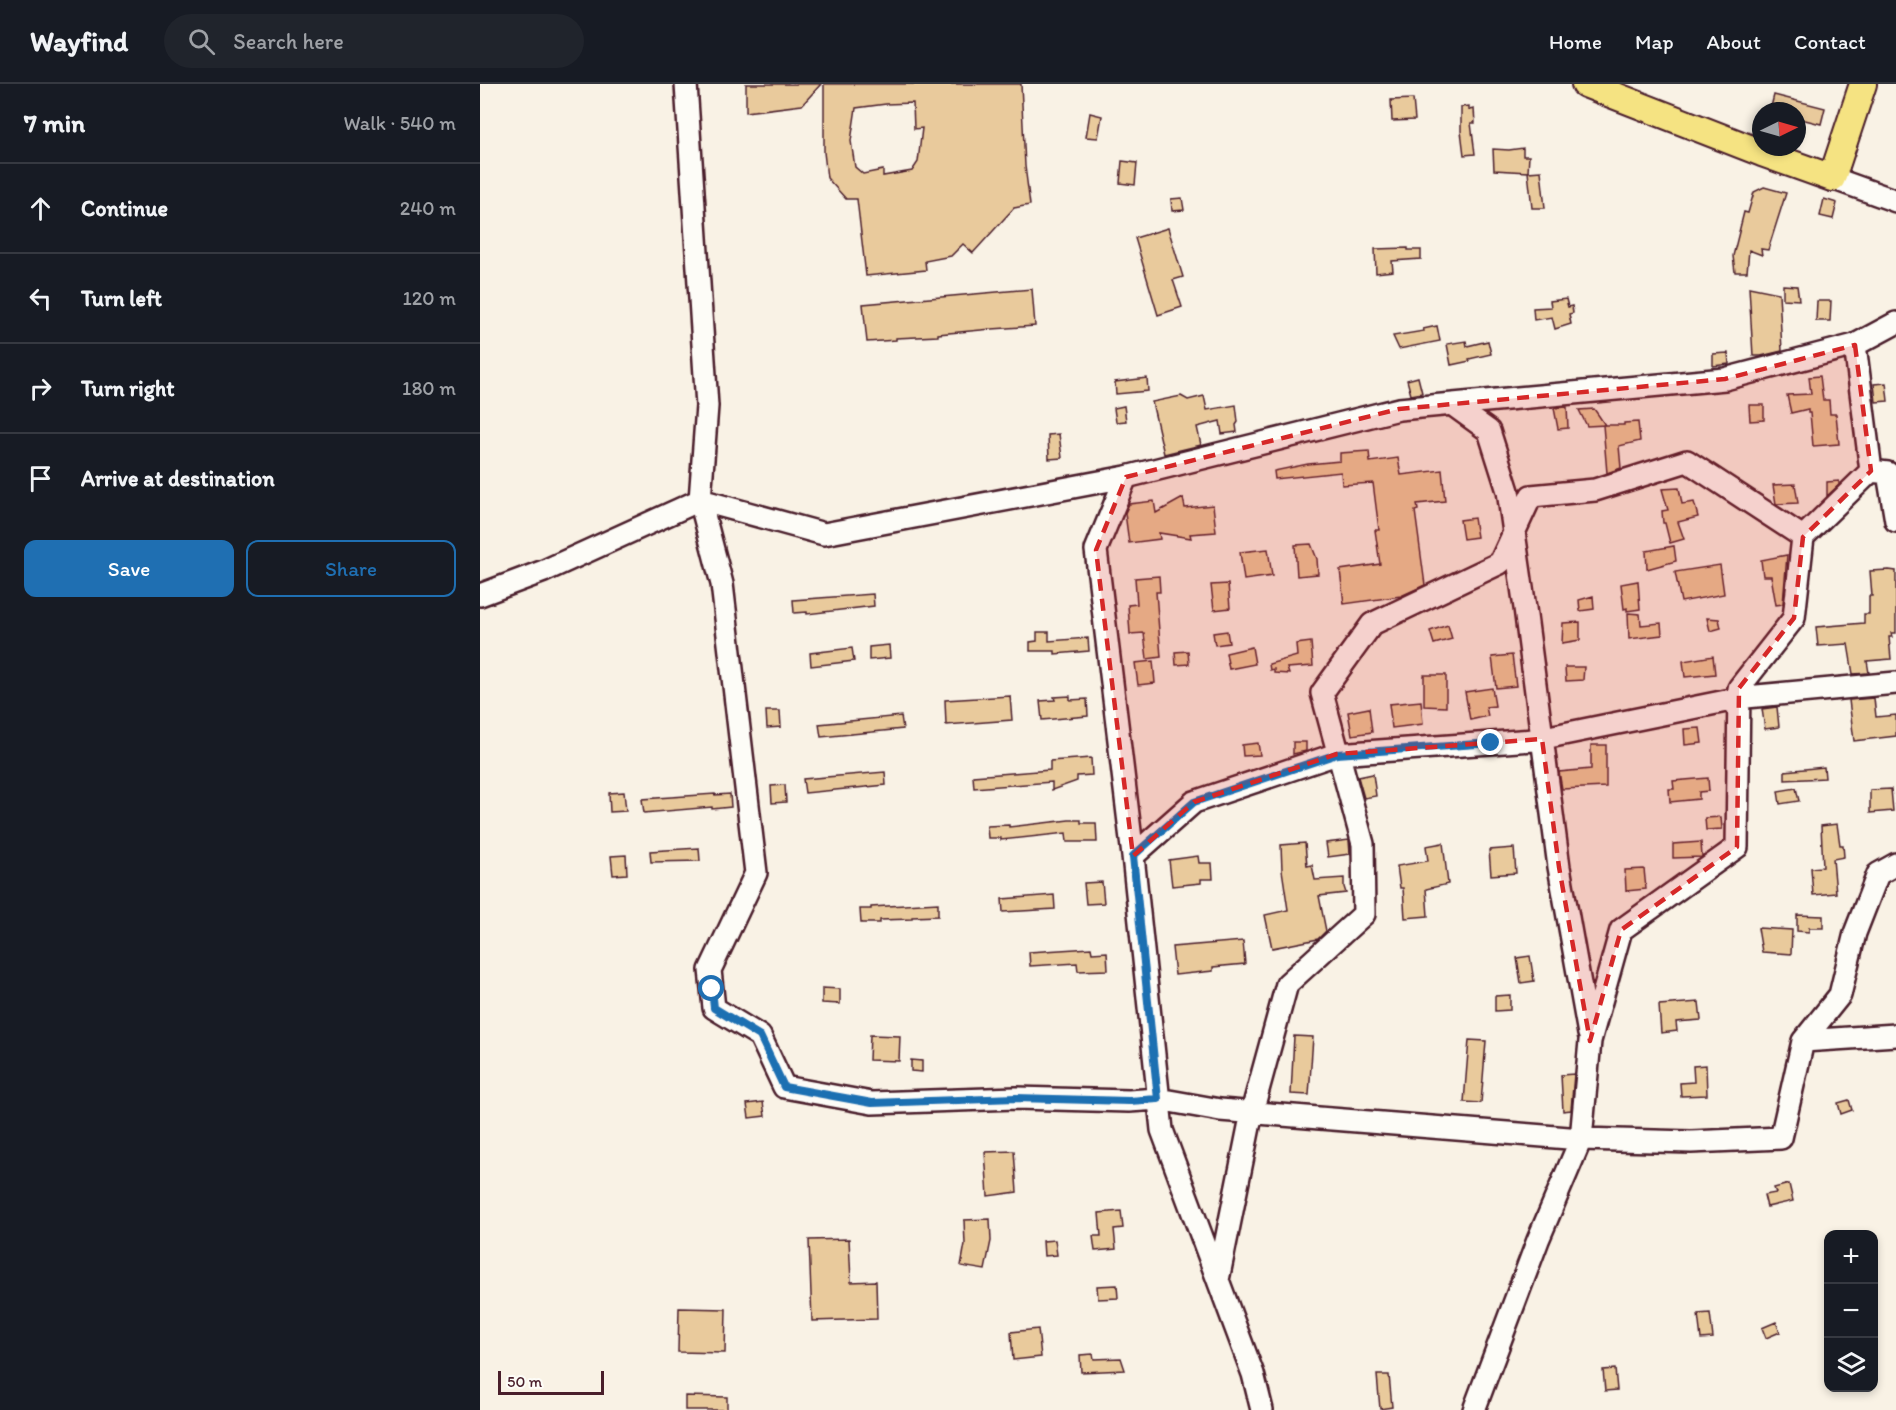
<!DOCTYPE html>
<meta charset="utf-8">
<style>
:root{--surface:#171b24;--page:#20242c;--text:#f1f3f6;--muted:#9ea1a6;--line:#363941;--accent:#1f6fb2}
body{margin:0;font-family:Itim,sans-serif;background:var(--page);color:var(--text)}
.controls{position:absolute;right:18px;bottom:18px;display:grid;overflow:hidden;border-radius:12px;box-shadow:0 3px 9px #0003}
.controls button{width:54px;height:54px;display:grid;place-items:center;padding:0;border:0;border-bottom:2px solid var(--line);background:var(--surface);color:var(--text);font:30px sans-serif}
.compass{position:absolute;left:1272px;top:18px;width:54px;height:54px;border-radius:50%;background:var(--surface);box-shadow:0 3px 9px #0003;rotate:85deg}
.scale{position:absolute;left:18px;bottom:15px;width:106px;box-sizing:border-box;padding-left:6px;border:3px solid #4a1f2b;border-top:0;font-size:16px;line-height:21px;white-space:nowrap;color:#4a1f2b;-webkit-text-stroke:4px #fdfcf7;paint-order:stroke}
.stop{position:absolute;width:18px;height:18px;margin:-14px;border:4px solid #1f6fb2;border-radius:50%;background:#fff}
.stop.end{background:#1f6fb2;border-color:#fff;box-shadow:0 2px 6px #0008}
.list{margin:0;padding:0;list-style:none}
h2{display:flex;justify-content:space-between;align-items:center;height:78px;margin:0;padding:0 24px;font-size:26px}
h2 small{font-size:20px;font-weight:400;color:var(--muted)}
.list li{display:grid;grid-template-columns:39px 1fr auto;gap:18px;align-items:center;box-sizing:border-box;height:90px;padding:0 24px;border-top:2px solid var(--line)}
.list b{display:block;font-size:22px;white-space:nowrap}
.list em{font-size:20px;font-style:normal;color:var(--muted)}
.actions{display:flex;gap:12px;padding:18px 24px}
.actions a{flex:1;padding:14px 0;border:2px solid var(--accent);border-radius:12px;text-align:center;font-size:21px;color:var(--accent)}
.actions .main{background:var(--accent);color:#fff}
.icon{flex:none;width:33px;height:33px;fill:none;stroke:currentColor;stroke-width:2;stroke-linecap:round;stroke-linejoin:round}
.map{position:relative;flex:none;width:1416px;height:1326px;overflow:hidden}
header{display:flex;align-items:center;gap:36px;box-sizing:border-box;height:84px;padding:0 30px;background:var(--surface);border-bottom:2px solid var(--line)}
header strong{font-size:28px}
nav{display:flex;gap:33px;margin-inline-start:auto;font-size:21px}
.search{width:420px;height:54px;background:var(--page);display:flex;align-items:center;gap:15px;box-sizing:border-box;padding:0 21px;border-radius:33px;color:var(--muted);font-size:22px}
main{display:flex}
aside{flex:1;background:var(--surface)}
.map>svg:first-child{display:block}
.building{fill:#e9ca9c;stroke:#4a1f2b;stroke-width:1.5;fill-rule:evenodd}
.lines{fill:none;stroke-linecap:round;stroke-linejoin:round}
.minor-casing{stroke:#4a1f2b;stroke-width:26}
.major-casing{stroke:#4a1f2b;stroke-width:30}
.minor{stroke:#fdfcf7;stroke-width:21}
.major{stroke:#f5e382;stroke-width:26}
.route{stroke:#1f6fb2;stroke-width:8}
.marked{fill:#d62828;fill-opacity:0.2;stroke:#d62828;stroke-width:4.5;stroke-dasharray:12 8;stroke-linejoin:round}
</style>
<header>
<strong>Wayfind</strong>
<div class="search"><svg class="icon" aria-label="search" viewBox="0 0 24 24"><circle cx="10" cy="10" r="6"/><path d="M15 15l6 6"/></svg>Search here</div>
<nav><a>Home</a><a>Map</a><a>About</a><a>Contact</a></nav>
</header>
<main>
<aside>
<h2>7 min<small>Walk · 540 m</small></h2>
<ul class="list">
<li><svg class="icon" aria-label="ahead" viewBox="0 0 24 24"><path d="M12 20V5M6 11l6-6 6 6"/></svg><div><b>Continue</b></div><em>240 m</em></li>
<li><svg class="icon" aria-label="left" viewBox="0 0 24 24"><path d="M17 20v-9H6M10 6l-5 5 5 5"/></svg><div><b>Turn left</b></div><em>120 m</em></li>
<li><svg class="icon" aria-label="right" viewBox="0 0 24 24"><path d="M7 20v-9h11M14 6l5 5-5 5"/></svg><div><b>Turn right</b></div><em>180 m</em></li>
<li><svg class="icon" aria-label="arrive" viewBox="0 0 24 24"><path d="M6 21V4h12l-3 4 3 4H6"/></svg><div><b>Arrive at destination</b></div></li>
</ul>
<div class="actions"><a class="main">Save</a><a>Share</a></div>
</aside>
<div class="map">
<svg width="1416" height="1326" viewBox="0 0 1416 1326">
<rect width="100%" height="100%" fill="#f9f2e5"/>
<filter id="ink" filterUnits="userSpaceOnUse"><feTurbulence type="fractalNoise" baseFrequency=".0167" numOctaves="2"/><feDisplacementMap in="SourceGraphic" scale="12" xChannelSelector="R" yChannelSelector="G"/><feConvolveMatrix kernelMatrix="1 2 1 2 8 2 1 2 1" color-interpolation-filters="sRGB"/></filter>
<g filter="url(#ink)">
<path class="building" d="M266,0H341L322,21L266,28Z
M344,0H541L545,82L550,121L534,124L493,169L483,160L471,172L445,177L446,186L386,192L377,115H366L347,94L344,68ZM433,19L434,45L442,44L438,78L432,87L403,92V86L383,90L375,83L371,57L376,24L406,20Z
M1294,11L1345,24L1341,40L1317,34V27H1290Z
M933,15L935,36L912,37L911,16Z
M989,22V26L994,25L995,39H991L995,70L984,71L981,47V23Z
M610,29L622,32L618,54L606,53Z
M1043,64V72H1049L1048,88L1014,86L1013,65L1029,66Z
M642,77L657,79L655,101L640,99Z
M1061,87L1065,124H1052L1048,88Z
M1284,103L1306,109L1288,166L1281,165L1282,171L1269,166L1267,188H1255L1253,172L1264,128L1268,129L1274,108Z
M702,114L704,126L692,127L691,115Z
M1344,115L1357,119L1353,135L1340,132Z
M688,144L703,193L693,196L702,223L678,231L655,154Z
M928,164V166H941V175L912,177L913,187L896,189L895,165Z
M1303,201L1317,202L1319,216L1303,215Z
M1269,203L1299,209L1302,267L1281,272H1273Z
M552,205L555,242L512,245L458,250V252L416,254V256L387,258L383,220Z
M1086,215L1088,223L1092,222L1093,229L1089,230L1091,240L1075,245L1072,233L1054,236L1053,224L1071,223L1070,217Z
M1337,217H1351L1350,237H1336Z
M957,242L960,257L919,265L913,252L944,247L943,245Z
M986,257L987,262L1008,257L1011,270L989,275L990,277L971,281L967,260Z
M1248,269L1249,280L1233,282V270Z
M1340,292L1343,316H1349L1350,330H1356L1359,360L1333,362L1330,329H1328V325L1311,329L1307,311L1331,310L1329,293Z
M938,293L942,309L931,311L927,296Z
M667,294L668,307L636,310L635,298Z
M1406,299L1408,317L1396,318L1394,300Z
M701,312L708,316L724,312L727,326L756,321L758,338L756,341L757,348L742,350L740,337L717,343L721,361L684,370L672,318Z
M1269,321H1284V336L1270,337Z
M644,322L646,337L636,338L634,324Z
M1087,323L1088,344L1078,345L1074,324Z
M1114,325L1119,332L1125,341L1107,342L1099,326Z
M1158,338L1160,357L1139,362L1141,384L1127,389L1123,341H1144V339Z
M579,350L582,374L569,375L568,351Z
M889,367L890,378L918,374L921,391L962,386L965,417L937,420L938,426L935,427L945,501L921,512L864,520L860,486L900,480L895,446H899L893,399L862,401L861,388L795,395L794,387L828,380L860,377V369Z
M1359,397V401L1347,412V398Z
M1315,400L1318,419L1296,420L1293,401Z
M1199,404L1202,420L1214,418L1218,433L1198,438L1204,455L1190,459L1185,439H1183L1182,427L1188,426L1182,405Z
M703,414L705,424L733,421L736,448L710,450L711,454L679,449L680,455L649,459L645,429L649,420L674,417L676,429Z
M994,434L997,453L983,455L980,436Z
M831,460L837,475L838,490L817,492L815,461Z
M1194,462L1196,477L1167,485L1166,467Z
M788,465L792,492L764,496L760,468Z
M1307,471L1303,520L1296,521L1291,492H1283L1281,476Z
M1240,481L1244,510L1201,518L1195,488Z
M1409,486L1416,487V549H1411L1412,553H1409L1411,575L1387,577L1389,589L1373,590L1368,560L1338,562L1336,543L1384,539V530H1389V512H1392L1390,487Z
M679,492L680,508H676L681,573L667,575L664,549L650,550L648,521L657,520L655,494Z
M1158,497L1160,525L1147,527V524L1144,525L1141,500Z
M748,500L750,524L734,526L731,501Z
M393,510L394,522L327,530V528L314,529L313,516Z
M1113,512L1114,525L1100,527L1099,516Z
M1148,529L1160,530L1161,541L1181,539L1182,551L1149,555Z
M1227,534L1239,535L1241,544L1230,547Z
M1100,538V556L1082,559L1083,539Z
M968,541L972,555L954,560L950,547Z
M747,547L749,559L735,561L733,549Z
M557,548H569V557L608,554L609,567L575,570V567H550V558L557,557Z
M831,558L833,582L807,584L809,590L794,589V585L790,586L789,580L817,572L816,560Z
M409,561L410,574L389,576V563Z
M772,563L775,580L749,585L746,569Z
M372,564L374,577L331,582L330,569Z
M708,567L709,580L696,581L695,568Z
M1032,571L1036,602L1016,604L1012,573Z
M1233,572L1235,590L1205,593L1203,577Z
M673,577L675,599L658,601L655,579Z
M1085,583H1104L1103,596L1086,597Z
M944,591H966V623L944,622Z
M1012,604L1015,622L1006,623L1008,632L990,636L985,608Z
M530,612L532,636L466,641L465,616Z
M590,612V616L607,615L608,632L562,636L560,617L575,616L574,613Z
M1394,614L1396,633L1416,631V652L1374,657L1369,616Z
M941,617L943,640L912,644L909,620Z
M1297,623L1299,643L1285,645L1282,625Z
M889,624L892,648L872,651L868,628Z
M286,627H300L301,643L287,644Z
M421,632L423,645L341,653L339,640Z
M1220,644L1222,659L1205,661L1204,645Z
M813,658H826V667L813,670Z
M778,659L780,671L763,672L762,661Z
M1111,661H1126V703L1082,705L1079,688L1111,685Z
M611,674L612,691L597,692V697L572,706V698L494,704L493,692L570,686V677Z
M1344,683L1345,694L1305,696V687Z
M405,688L406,701L325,709L323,695Z
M893,690L896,712L884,714L878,693Z
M1228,694L1229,707L1219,708V715L1190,718L1189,705H1194L1193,697Z
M305,701L306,718L292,719L291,702Z
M1316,704L1319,717L1300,720L1298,707Z
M1411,705L1413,727L1390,729V706Z
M144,708L146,727L130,728L129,709Z
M235,710V711L250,710L251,723L232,725V723L164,729L162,715Z
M1241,733L1242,745L1226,746L1225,734Z
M589,736H601V739H616L617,758H587L586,749L521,756V754H508L507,742L529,741V743Z
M1357,740L1360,761H1363L1364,773L1353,775L1356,809L1333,811L1331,784L1343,783L1341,742Z
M869,756L870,770L848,773L846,759Z
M1221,758L1222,773L1193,774V760Z
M825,759L827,782L832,781L835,796L864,794V803L866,809L839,812L846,847L838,855L792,864L785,831L808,826L802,786L801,761Z
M963,759L968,800L946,805L948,832L925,834L923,804H920L917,782L948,777L946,762Z
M219,764L220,777L171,778L170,767Z
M1034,764L1036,789L1011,791L1009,766Z
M146,771L147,790L133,791L131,772Z
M718,772L719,779H732L733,795H721V799L692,802L689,776Z
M1164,785L1166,805L1146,807L1145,786Z
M622,798L624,819L606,820L604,799Z
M574,811L575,825L523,828L522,815Z
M458,819V832L432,833V835L400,836V839H381L380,825H391V823Z
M1317,831L1343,832V844H1329V848L1317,847Z
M1278,844L1312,846L1311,870L1282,868Z
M763,857L765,880L733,883V887L695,891L692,863Z
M611,864L612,869L627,868L628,886L598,887L597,879L550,882L549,868Z
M1050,872L1054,897L1041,899L1037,874Z
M342,904L360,905V920L342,919Z
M1030,911V926L1015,927V912Z
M1219,918L1221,936L1196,938L1197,947L1181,949L1179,921Z
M390,951L420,952L419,977L389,976Z
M814,952L833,953L829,1011L811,1010Z
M989,956L1006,957L1001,1019L984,1018Z
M431,976L442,977V988L431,987Z
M1226,981L1227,1011L1201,1012L1200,999L1214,998L1213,982Z
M1094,990L1091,1026L1083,1027L1081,991Z
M1369,1016L1372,1026L1361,1030L1358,1019Z
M283,1018L285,1032L269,1034L267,1020Z
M534,1067L537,1108L508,1112L505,1068Z
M1309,1100L1313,1117L1287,1123L1284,1111L1296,1109L1294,1104Z
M641,1127L643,1144L634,1145L636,1165L615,1167L613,1152H621L619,1129Z
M510,1135L511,1157L505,1186L481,1182L485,1160L484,1136Z
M369,1155L371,1198L396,1197L397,1235L332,1237L329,1156Z
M575,1156L577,1171L564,1172L563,1157Z
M637,1201L638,1214L618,1215L617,1202Z
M199,1224L246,1225L245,1269L198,1268Z
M1230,1229L1233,1254L1221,1255L1218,1230Z
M1296,1238L1300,1248L1286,1254L1282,1244Z
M558,1245L561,1273L533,1276L531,1248Z
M613,1270L614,1275L641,1274L645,1286L601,1288L600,1271Z
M1135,1285L1137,1306L1125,1307L1123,1286Z
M897,1291H909L912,1323L900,1325Z
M205,1312L247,1313V1326H205Z"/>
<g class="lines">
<g class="minor-casing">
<path id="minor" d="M1352,94L1416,117
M1416,239L1375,261L1391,387L1408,389L1416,437
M973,321L1009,347L1028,407L1045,524L1079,783L1109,950
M646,393L616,466L653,772
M220,416L242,500L276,789L230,886L234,924L280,952L304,1003L392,1019L536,1014L649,1017L678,1015L740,1026L1101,1055L1211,1058L1301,1054L1323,957L1360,911L1375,849L1398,790L1416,780
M220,416L344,450L646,393L919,325L1245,295L1375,261
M0,511L64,487L220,416L227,322L206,0
M1323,957L1416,951
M738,1196L772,1028L807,900L884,830L883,760L842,609L892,540L1020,479L1051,412L1115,406L1207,377L1323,453
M782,1326L773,1290L682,1046L653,772L714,718L857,670L1054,656L1266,613L1416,599
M994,1326L1058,1156L1101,1055L1110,957L1141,846L1257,763L1259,604L1314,534L1323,453L1391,387"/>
</g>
<g class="major-casing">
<path id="major" d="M1105,0L1282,69L1352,94L1383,0"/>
</g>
<use href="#minor" class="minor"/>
<use href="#major" class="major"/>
</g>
</g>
<g class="lines" filter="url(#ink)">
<path class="route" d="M232,905L234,924L280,952L304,1003L392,1019L536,1014L649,1017L678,1015L653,772L714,718L857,670L1011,659"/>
</g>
<path class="marked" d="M1375,261L1391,387L1323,453L1314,534L1259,604L1257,763L1141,846L1110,957L1079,783L1062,655L857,670L714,718L653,772L616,466L646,393L919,325L1245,295Z"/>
</svg>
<div class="controls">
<button>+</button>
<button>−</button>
<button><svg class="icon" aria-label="layers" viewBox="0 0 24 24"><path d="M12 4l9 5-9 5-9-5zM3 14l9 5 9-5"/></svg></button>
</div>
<svg class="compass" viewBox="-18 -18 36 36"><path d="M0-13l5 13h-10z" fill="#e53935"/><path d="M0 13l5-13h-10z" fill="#9ea1a6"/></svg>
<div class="scale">50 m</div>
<div class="stop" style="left:232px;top:905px"></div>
<div class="stop end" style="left:1011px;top:659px"></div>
</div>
</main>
